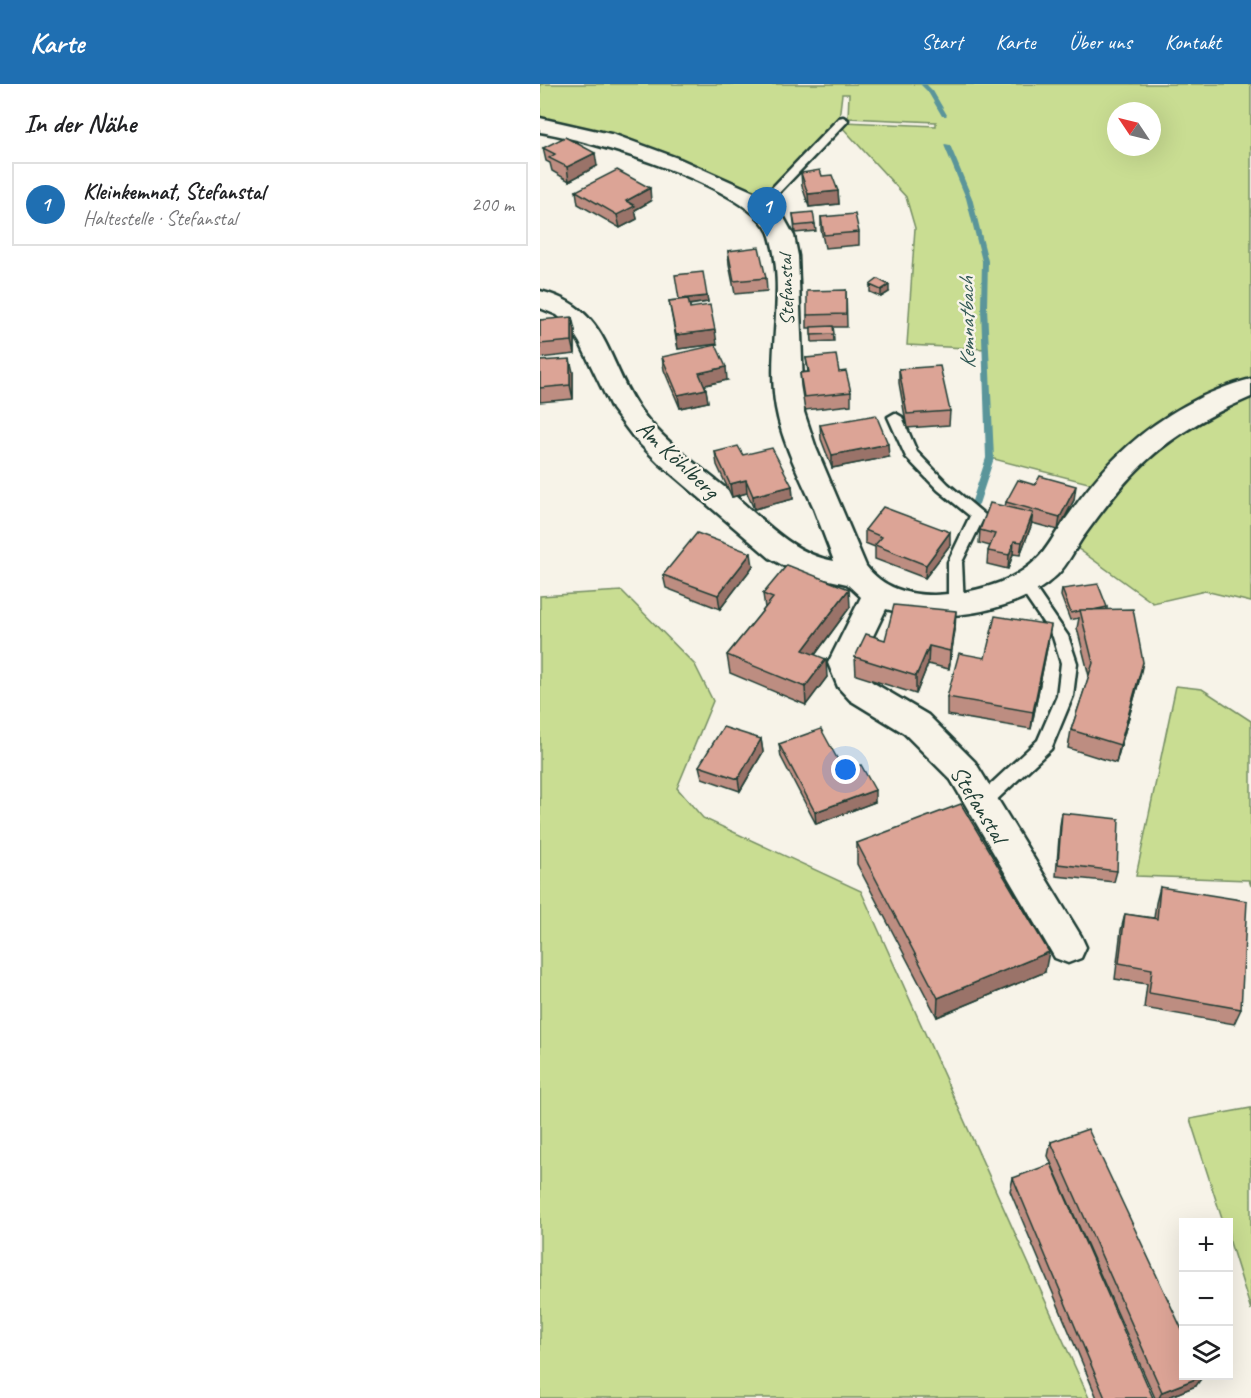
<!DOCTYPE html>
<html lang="de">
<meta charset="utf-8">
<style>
:root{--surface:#fff;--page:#f2f2f2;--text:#202124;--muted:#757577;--line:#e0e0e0;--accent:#1f6fb2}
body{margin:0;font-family:Caveat,sans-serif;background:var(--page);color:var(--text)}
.controls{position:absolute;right:18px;bottom:18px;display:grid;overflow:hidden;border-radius:0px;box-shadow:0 6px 24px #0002}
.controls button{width:54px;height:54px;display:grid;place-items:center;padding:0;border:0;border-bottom:2px solid var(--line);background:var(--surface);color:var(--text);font:30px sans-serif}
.compass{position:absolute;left:567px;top:18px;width:54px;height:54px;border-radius:50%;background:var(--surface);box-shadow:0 6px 24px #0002;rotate:305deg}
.you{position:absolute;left:306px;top:686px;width:21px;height:21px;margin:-15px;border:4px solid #fff;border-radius:50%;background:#1a73e8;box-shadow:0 0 0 9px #1a73e833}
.badge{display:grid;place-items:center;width:39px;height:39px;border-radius:50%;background:var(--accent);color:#fff;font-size:20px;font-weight:700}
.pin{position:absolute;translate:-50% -50px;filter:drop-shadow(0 2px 3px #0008)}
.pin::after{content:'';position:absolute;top:32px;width:21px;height:18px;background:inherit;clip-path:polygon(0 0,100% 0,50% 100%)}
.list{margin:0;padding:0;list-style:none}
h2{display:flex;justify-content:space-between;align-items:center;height:78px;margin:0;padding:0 24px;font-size:26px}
h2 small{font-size:20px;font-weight:400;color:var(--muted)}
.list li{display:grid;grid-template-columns:39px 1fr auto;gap:18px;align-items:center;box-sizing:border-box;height:84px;margin:0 12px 12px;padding:0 12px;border:2px solid var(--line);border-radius:0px}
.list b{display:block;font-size:22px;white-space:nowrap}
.list p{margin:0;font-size:20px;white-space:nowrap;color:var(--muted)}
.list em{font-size:20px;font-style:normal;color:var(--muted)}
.icon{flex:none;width:33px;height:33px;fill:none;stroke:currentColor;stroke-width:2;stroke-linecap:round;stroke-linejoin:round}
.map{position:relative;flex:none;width:711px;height:1314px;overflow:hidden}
header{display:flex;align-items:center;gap:36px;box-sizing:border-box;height:84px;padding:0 30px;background:var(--accent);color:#fff}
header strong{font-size:28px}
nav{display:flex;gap:33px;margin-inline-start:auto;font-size:21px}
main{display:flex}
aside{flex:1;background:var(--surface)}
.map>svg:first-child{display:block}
.green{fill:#c9dd92;stroke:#748d63;stroke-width:1.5;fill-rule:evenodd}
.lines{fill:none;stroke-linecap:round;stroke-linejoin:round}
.stream{fill:#5a959a;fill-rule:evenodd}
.lane-casing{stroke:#1f3d34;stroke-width:5}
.street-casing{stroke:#1f3d34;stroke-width:5}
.lane{fill:#f7f3e8;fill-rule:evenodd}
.street{fill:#f7f3e8;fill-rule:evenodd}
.wall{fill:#bd8d81;stroke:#1f3d34;stroke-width:1.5}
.shaded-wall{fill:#9a7369;stroke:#1f3d34;stroke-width:1.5}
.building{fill:#dca496;stroke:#1f3d34;stroke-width:1.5}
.labels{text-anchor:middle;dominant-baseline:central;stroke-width:5;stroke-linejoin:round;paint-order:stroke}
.far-street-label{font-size:20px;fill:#1f3d34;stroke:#f7f3e8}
.far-water-label{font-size:22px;font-style:italic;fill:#335a56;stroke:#f7f3e8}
.street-label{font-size:24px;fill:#1f3d34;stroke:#f7f3e8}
</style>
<header>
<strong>Karte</strong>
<nav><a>Start</a><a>Karte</a><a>Über uns</a><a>Kontakt</a></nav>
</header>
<main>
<aside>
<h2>In der Nähe<small></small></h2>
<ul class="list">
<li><span class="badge">1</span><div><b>Kleinkemnat, Stefanstal</b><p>Haltestelle · Stefanstal</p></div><em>200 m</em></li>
</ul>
</aside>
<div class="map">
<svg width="711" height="1314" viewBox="0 0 711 1314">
<rect width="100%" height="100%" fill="#f7f3e8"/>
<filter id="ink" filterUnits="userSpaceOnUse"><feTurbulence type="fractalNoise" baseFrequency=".0167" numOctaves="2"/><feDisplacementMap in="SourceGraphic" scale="12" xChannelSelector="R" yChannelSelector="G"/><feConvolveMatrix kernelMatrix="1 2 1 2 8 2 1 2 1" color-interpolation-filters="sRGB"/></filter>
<g filter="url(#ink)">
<path class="green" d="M0,0H711V296L556,401L450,374L446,265L367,261L375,144L366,113L301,42L304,38L396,42V38L308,34L309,10H302L299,35L294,42L226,109L213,110L0,38ZM576,27H612V63H576Z
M711,310V518L665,507L613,519L533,461L569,408L635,348Z
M82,507L155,581L173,617L137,704L163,734L321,807L549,1314H0V512Z
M636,602L662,605L711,637V802L709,796L596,792Z
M711,1024V1226L689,1155L688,1138H683L650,1035Z"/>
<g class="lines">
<path class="stream" d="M380,0H386L393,7L407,31L406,32H402L388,8Z
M405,60L410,61L432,114L448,177L447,223L454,374L439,420L435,423L431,420L446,374L441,223L442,177L426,114L404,61Z"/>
<g class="lane-casing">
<path id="lane" d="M303,33L308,36L307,38L234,114L222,122H214V118L226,110L299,34Z
M355,329L362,333L377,368L408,400L445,431L422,478L424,522L421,526H411L408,522V478L430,432L398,406L366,373L348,333Z
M484,494L489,495L528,552L537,579L533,612L511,665L449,723L443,725L437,723L434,718L437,713L498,656L517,612L521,579L513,553L476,499L479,495Z"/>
</g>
<g class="street-casing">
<path id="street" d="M0,34L75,51L140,75L216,109L231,119L243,132L254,152L258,172L264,328L276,364L326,482C343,504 367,511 394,511C429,510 470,501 496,476C507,466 514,451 523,439C542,412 562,385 588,362C621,332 667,306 711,295V313C669,331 629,353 597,386C576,407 560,430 543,453C534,466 528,480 517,491C477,530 397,540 346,525L320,579L323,588L332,598L388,631L435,678L541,852L546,863L541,874L528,879L515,874L411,696L364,649L310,616L298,603L288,579L321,513L307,500L255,488L230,474L119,379L94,354L72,325L40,259L30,243L17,231L0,224V207C71,225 65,278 101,327C125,359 159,382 189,407C222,434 250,469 294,477C287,459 280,440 273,422C259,391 242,358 236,324C226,268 247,208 230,152C215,103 49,56 0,48Z"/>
</g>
<use href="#lane" class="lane"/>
<use href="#street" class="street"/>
</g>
<path class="wall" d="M3,64L57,82L29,97L12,87L10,79L6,77Z
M261,89L282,92L298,107L299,120L269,123L262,102Z
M36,107L111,117L95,126L97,135L80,144L38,120Z
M253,130L275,140L276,147L255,149Z
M281,133L319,148V161L285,164L281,146Z
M188,167L226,194L227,207L195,210L189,180Z
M330,201L349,208L341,213L330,208Z
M306,206L307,243H293L294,257L272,258L271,244H267V231Z
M167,212L168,218L150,221V224L177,260L138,265L129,217Z
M0,236L35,246V270L0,274Z
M122,273L187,296L165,301L168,318L140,324L124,286Z
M266,274L299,288L311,308V321L265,326L261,302L260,289L268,288Z
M0,277L33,288V315L0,318Z
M359,285L410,327L409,341L367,344L359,299Z
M280,341L349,373L292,384L281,355Z
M175,368L203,371L252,402L253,415L214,425L207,409L192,413L177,381Z
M495,401L534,416L518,446L492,439L491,442L480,471L473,470L468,485L447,480L448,467L450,462L439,459L440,446L465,423L466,418Z
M325,446L410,461L385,494L335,475V463L325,459Z
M213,482L180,525L126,504L123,491Z
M522,505L567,523V525L599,597L576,679L528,664L531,646L549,592L537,544L539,534L530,536L521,512Z
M223,510L310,523L275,571L287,593L266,621L190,589L187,571L225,524Z
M415,546L409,585L388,580L376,610L316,591L315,573L345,556Z
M508,559L491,645L407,631V613Z
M221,655L223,668L200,707L162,694L159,682Z
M239,660L304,687L335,718L276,740L241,673Z
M522,729L577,787L574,798L516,792L520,741Z
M317,759L505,888L397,933L317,780Z
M620,803L701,925L694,940L604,924L607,900L575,895L581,846L585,830L614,834L616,819Z
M511,1058L656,1302L626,1314H615L508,1072Z
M473,1094L613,1314H557L470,1107Z"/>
<path class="shaded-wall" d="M55,69L57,82L29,97L27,83Z
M110,104L111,117L95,126L97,135L80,144L77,131L86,117Z
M298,107L299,120L269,123L268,110Z
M349,201V208L341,213V206Z
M167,212L168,218L140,222L139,215Z
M32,233L35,246V270L32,257Z
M175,246L177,260L138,265L136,251Z
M30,275L33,288V315L30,301Z
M186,283L187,296L161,302L159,289Z
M166,305L168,318L140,324L138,311Z
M348,360L349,373L292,384V371Z
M206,396L207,409L192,413L190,400Z
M252,402L253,415L214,425L213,412Z
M536,402L534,416L518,446L520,433Z
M493,429L491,442L480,471L482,458Z
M410,448V461L385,494L386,481Z
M474,457L473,470L468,485L469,471Z
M211,469L213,482L180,525L178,511Z
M309,505L310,523L265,584L263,566Z
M416,527L415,546L409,585L410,567Z
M511,541L508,559L491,645L493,628Z
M389,562L388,580L376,610V592Z
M286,575L287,593L266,621L265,603Z
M603,578L599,597L576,679L580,661Z
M221,655L223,668L200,707L198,695Z
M335,706V718L276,740L275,728Z
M509,868L505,888L397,933L398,914Z
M663,1292L656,1302L626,1314H619L622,1308Z"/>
<path class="building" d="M25,53L55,69L27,83L9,74L15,70L3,64Z
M77,86L110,104L86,117L95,122L77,131L36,107Z
M280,86L282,92L292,91L298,107L268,110L261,89Z
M273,128L275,140L255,142L253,130Z
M315,130L319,148L284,151L281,133Z
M219,163L226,194L194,197L188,167Z
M163,188L167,212L139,215L135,191Z
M338,195L349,201L341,206L330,201Z
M306,206V230L267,231V207Z
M148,215L150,224L170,221L175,246L136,251L129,217Z
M32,233V257L0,260V236Z
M293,242L294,250L271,251V243Z
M176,261L186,283L159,289L166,305L138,311L122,273Z
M296,271L299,288L306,287L311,308L264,313L260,289L269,288L266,274Z
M30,275V301L0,304V277Z
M400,282L410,327L367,330L359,285Z
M336,331L348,360L292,371L280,341Z
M198,362L203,371L232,364L252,402L213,412L206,396L190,400L175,368Z
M500,392L536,402L520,433L466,418L478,396L495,401Z
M450,419L493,429L482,458L474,457L469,471L448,467L455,450L440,446Z
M343,423L410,448L386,481L335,461L342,453L325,446Z
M157,449L211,469L178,511L123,491Z
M247,481L309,505L263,566L286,575L265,603L187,571L233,514L223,510Z
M558,500L567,523L553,526H540V527L531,529L522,505Z
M354,521L416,527L410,567L389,562L376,592L315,573L326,550L345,556Z
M593,525L603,578L580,661L531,646L553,579L540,526Z
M455,532L511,541L493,628L407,613L419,569L445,574Z
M183,643L221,655L198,695L159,682Z
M281,645L304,687L321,681L335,706L275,728L239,660Z
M421,720L509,868L398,914L317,759Z
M522,729L579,735L577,787L518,780Z
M620,803L707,817L701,925L609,909L612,885L579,879L585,830L617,835Z
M548,1045L644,1250V1292H663L622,1308L511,1058Z
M511,1080L613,1314H565L473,1094Z"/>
</g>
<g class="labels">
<g class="far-street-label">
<text transform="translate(246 206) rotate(-92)">Stefanstal</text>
</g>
<g class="far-water-label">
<text transform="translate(427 239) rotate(-91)">Kemnatbach</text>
</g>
<g class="street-label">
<text transform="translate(138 375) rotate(43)">Am Köhlberg</text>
<text transform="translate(439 720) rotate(58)">Stefanstal</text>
</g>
</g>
</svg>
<div class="controls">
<button>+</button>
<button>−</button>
<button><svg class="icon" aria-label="layers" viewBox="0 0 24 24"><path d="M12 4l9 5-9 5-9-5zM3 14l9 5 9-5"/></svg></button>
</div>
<svg class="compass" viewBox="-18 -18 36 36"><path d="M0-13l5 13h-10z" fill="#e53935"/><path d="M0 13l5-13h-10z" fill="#757577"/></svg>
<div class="you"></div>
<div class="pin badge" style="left:227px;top:153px">1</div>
</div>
</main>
